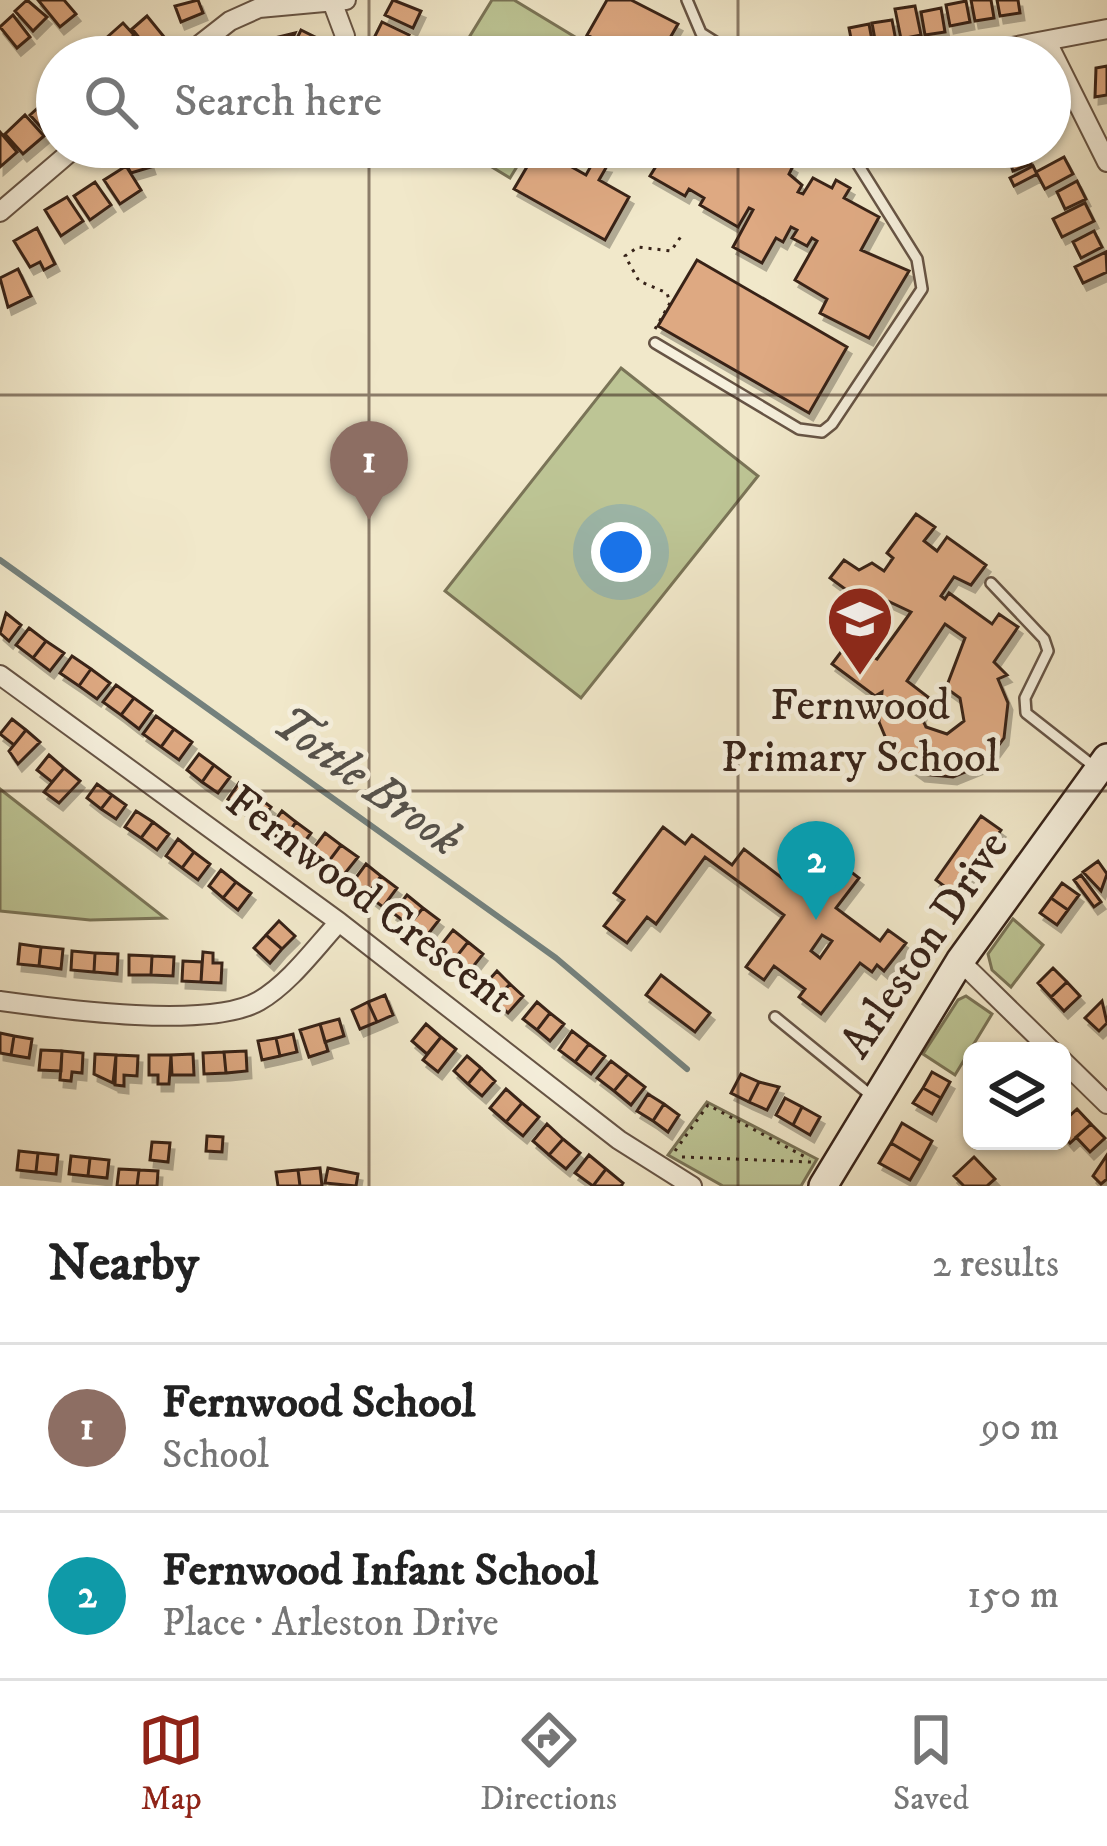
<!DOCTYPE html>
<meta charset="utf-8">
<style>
:root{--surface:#fff;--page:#f2f2f2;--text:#222;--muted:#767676;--line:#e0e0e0;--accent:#8f2418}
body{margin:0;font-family:"IM FELL DW Pica",serif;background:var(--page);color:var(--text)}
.controls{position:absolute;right:36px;bottom:36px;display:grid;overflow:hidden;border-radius:18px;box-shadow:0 3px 9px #0004}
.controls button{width:108px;height:108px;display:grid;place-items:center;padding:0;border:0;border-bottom:3px solid var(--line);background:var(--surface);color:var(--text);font:60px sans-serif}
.you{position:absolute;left:621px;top:552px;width:42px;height:42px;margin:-30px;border:9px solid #fff;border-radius:50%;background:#1a73e8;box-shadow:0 0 0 18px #1a73e833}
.badge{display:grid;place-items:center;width:78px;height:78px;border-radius:50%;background:var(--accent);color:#fff;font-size:39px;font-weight:700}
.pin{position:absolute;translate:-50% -99px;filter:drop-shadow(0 3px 6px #0008)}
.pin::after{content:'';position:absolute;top:63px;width:42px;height:36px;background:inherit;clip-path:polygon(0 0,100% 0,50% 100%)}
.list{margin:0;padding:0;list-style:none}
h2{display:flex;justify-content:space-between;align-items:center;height:156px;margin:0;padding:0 48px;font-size:51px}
h2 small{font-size:39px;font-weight:400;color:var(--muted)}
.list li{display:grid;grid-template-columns:78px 1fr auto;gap:36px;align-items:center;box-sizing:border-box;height:168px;padding:0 48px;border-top:3px solid var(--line)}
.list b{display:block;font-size:45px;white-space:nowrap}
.list p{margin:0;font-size:39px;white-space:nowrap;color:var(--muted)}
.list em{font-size:39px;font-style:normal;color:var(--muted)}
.icon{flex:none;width:66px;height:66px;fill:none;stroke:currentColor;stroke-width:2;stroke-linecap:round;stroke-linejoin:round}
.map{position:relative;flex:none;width:1107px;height:1186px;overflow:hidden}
.search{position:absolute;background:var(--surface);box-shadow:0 3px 9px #0004;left:36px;right:36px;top:36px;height:132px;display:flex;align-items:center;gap:30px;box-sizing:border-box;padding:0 42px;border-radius:66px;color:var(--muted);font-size:45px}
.sheet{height:492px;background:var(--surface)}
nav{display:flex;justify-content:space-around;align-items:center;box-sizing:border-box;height:168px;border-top:3px solid var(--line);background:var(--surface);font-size:33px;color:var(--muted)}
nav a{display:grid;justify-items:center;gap:6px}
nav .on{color:var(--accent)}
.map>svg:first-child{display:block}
.green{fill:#bdc595;stroke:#7a7457;stroke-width:3}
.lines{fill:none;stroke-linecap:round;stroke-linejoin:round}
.stream{stroke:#74817d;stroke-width:6}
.building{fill:#dea982;stroke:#372319;stroke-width:3;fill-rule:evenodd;filter:url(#shadow)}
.lane-casing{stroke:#665445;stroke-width:14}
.street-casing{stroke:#665445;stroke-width:22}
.secondary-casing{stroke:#372319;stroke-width:32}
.path{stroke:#372319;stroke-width:3;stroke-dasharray:3 6;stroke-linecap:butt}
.lane{stroke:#f6f0dd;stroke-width:9}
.street{stroke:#f6f0dd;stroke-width:18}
.secondary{stroke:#f6f0dd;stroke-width:27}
.grid{fill:none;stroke:#372319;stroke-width:3;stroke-opacity:0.55}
.labels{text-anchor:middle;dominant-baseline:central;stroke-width:10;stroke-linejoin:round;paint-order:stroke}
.poi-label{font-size:45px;fill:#372319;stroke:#f6f0dd}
.street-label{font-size:45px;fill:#372319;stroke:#f6f0dd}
.water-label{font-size:48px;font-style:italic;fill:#56524b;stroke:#f6f0dd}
</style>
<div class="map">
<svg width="1107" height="1186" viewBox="0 0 1107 1186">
<defs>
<filter id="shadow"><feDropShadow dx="4" dy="7" stdDeviation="0" flood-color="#0004"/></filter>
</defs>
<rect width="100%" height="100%" fill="#f1e8ca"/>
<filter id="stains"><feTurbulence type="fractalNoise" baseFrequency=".00167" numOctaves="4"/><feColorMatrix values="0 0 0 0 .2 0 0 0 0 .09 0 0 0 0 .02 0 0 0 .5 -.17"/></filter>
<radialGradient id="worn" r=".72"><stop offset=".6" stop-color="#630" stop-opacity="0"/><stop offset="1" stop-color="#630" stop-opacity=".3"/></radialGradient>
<path class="green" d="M492,0H514L590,46L584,57H457Z
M459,147H529L510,178Z
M621,368L758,476L581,698L445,591Z
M0,789L165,918L90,920L0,911Z
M1013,919L1043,945L1011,987L992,970L988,954Z
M966,996L992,1014L955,1075L923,1054L958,1000Z
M707,1102L817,1159L801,1186H723L668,1155Z"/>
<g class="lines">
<path class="stream" d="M0,560L556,958L687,1069"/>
</g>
<path class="building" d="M27,0L47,17L33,31L15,11Z
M38,0H64L76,14L60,27Z
M198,0L203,13L181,22L175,6Z
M393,0L421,11L413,28L385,15Z
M607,0H631L678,24L659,57H590L599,41L587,35Z
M971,0H991L994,18L975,21Z
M997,0H1018L1020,13L1000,16Z
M966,1L970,22L950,26L946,5Z
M915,6L921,35L901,39L895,9Z
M941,8L945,32L925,35L921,12Z
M13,15L30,37L17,48L0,27Z
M147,16L165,38L150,51L132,29Z
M892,20L896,41L876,45L872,23Z
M382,22L409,35L400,53L373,40Z
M123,23L134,35L128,41L142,57H105L96,47Z
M869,24L873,46L853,49L849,28Z
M301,30L319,39L311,57L289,55Z
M295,33L286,52L278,54L274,38Z
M268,42L277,57H254L251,51Z
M1107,66V95L1095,97L1096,68Z
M50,97L57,105V127L48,135L30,115Z
M25,115L44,136L23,154L5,134Z
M0,132L17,152L0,167Z
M116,147H144L151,167L131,173Z
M630,147H720L725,155L730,147H760L793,166L789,174L802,185L798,192L803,194L813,178L832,188L836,180L850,188L844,198L879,217L861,250L909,271L869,338L820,313L827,299L795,280L817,241L812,238L807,246L792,238L797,230L791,227L783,242L776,238L762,263L733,247L753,210L749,208L738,227L700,205L704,198L689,189L685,196L650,176L658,163Z
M538,148L586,175L592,164L607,166L599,180L629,197L605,240L514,189Z
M1025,149L1031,164L1013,171L1008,156Z
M1064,157L1073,174L1045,189L1036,172Z
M126,166L141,190L120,204L104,180Z
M1033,166L1037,174L1014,186L1010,178Z
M1077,181L1086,199L1065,209L1057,192Z
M95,182L111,205L90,220L74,196Z
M67,197L83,221L61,236L45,210Z
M1085,203L1094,221L1062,237L1053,219Z
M37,228L55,264L44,270L40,262L30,267L14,241Z
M1094,231L1102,247L1081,258L1073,242Z
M1106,252L1107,272L1083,283L1075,267Z
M697,260L847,347L809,413L658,326Z
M18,269L31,296L8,307L0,278Z
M916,514L935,527L924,541L937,551L947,537L986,565L971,585L954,577L941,596L945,599L949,593L992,624L999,614L1018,627L994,662L1007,675L998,679L1008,703L1004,738L985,764L953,777L921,774L892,753L879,722L882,692L875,696L832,664L847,644L877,659L911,612L879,597L871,608L830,578L844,560L859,570L872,563L884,571L893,558L887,553ZM945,624L965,638L946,688L960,698L964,721L947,734L926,727L921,716L928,697L907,681Z
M6,613L21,625L9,641L0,633Z
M29,628L46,641L33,658L16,645Z
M46,641L64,653L50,671L33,658Z
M72,656L91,669L79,686L60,673Z
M91,669L110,683L97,699L79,686Z
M116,685L134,698L121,715L103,702Z
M134,698L152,711L139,729L121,715Z
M156,716L174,729L161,747L143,734Z
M12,719L26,730L14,745L0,734Z
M174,729L192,742L179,760L161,747Z
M26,730L40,742L18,764L9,751Z
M199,754L214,765L202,782L187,770Z
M49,755L64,768L52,782L37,770Z
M214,765L230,777L218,793L202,782Z
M64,768L80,781L59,803L44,792Z
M239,783L255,795L244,810L228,799Z
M97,784L112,795L101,809L87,798Z
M112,795L126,805L116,819L101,809Z
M255,795L271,807L260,822L244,810Z
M136,811L153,822L141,838L125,827Z
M282,811L296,822L283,841L268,830Z
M981,816L1001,830L956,895L936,880Z
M153,822L169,834L157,850L141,838Z
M296,822L311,833L297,852L283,841Z
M663,827L685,844L692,835L732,865L744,849L795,888L824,849L844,864L837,874L844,879L850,871L859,878L836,908L880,941L888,930L906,943L884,971L877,965L872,972L860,963L821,1014L799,997L805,989L774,966L764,980L746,967L784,915L705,857L656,924L647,917L627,943L604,926L624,900L614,893ZM822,935L832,941L820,958L811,951Z
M325,833L341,845L326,865L310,853Z
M178,839L194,852L182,868L166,856Z
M341,845L358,857L342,877L326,865Z
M194,852L210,864L198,880L182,868Z
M1098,861L1107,874L1101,891L1083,872Z
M366,864L381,876L367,895L352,883Z
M221,870L236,882L223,898L209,886Z
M1081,875L1101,902L1094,907L1074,880Z
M381,876L397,888L383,907L367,895Z
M236,882L251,893L238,910L223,898Z
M1062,883L1079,895L1068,910L1051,898Z
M407,895L423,908L409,925L393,913Z
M1051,898L1068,910L1057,925L1040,913Z
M423,908L439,920L425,938L409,925Z
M279,921L295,936L282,949L266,935Z
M453,930L468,942L453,961L438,949Z
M266,935L282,949L270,963L254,948Z
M468,942L483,954L468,973L453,961Z
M20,944L41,947L39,966L18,964Z
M41,947L63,949L61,969L39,966Z
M72,951L95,953L94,972L71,970Z
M203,952L213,953V963H222L221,983L201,982Z
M95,953L118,954L117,974L94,972Z
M129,955L152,956L151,975H129Z
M152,956L174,957L173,976L151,975Z
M183,961L202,962L201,982L182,981Z
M1053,968L1067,982L1051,997L1038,983Z
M497,971L510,984L494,1001L481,989Z
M661,975L710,1013L695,1032L646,995Z
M1067,982L1080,996L1064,1011L1051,997Z
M510,984L523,996L508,1013L494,1001Z
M385,995L393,1015L377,1022L368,1002Z
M1102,1001L1107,1023L1099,1031L1085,1018Z
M368,1002L377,1022L360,1029L352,1010Z
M537,1002L550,1013L537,1030L523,1019Z
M550,1013L564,1024L550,1041L537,1030Z
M339,1019L344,1036L325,1042L320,1024Z
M320,1024L328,1051L309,1057L300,1030Z
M426,1024L441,1037L427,1054L412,1041Z
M572,1031L589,1044L575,1062L559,1050Z
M0,1033L14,1036L11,1055L0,1053Z
M293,1034L297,1052L280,1056L276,1038Z
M14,1036L32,1039L29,1058L11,1055Z
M441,1037L456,1049L438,1072L423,1060Z
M276,1038L280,1056L262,1060L258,1041Z
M589,1044L605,1056L591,1074L575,1062Z
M41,1050L62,1051L61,1071L39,1070Z
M62,1051L83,1053L82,1073L72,1072L71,1081L60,1080Z
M246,1051L247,1071L226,1073L224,1052Z
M224,1052L226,1073L204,1074L203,1053Z
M95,1054L116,1055L113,1083L94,1074Z
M193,1054L194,1075H172L171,1055Z
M116,1055L138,1056L137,1076L124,1075V1086L115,1085Z
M149,1055H171L169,1084H158V1075H149Z
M467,1056L481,1068L468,1084L454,1071Z
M611,1061L628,1074L614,1091L597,1078Z
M481,1068L495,1081L482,1096L468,1084Z
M932,1072L950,1082L941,1098L923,1088Z
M628,1074L645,1087L631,1105L614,1091Z
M741,1074L759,1082L749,1102L731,1093Z
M759,1082L779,1087L767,1110L749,1102Z
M923,1088L941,1098L932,1114L913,1103Z
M506,1089L522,1103L506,1122L490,1108Z
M648,1094L664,1104L653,1121L637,1111Z
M785,1098L802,1107L793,1125L776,1115Z
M522,1103L539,1117L523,1136L506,1122Z
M664,1104L679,1115L668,1132L653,1121Z
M802,1107L820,1117L810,1135L793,1125Z
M1077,1109L1091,1124L1070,1143L1062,1134V1123Z
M902,1123L932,1141L921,1161L891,1143Z
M547,1124L563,1139L549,1155L533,1141Z
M1091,1124L1105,1138L1090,1152L1076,1137Z
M207,1136L223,1137L222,1152L206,1151Z
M563,1139L580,1153L566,1169L549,1155Z
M152,1142L170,1143L168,1162L150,1160Z
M891,1143L921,1161L910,1180L879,1163Z
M19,1151L38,1153L36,1172L17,1170Z
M38,1153L58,1155L56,1174L36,1172Z
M589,1155L606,1169L593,1186L575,1173Z
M1107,1155V1179L1101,1184L1093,1176Z
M71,1156L90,1158L88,1176L69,1174Z
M974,1157L995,1179L987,1186H964L954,1176Z
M90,1158L109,1160L107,1178L88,1176Z
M320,1168L322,1186H300L298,1170Z
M328,1168L358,1174L356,1186L325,1183Z
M119,1169L139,1170L137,1186H117Z
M606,1169L623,1183L621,1186H593Z
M139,1170L158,1171L157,1186H137Z
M298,1170L300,1186H278L276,1172Z"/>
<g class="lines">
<g class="lane-casing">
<path id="lane" d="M687,0L701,33L739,57
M655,343L799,429L822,432L832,424L922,289L917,259L847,147
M991,583L1044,639L1048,651L1025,698L1026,713L1096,768
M775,1017L873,1097"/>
</g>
<g class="street-casing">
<path id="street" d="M333,4L345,36
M1047,42L1107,162
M184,57L230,21L259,8L346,0
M959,57L1107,29
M0,212L76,147
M0,675L339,922L619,1140L692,1186
M960,961L1052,1051
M0,1001C59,1009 209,1030 259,1001C290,983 315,948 339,922
M1062,1060L1107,1104"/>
</g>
<g class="secondary-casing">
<path id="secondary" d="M823,1186L960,961L1107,758"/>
</g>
<path class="path" d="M655,329L670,303L667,293L639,281L625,256L638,247L671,251L682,235
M675,1151L708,1105L809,1159
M682,1157L811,1162"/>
<use href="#lane" class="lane"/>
<use href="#street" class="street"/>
<use href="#secondary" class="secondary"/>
</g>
<path class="grid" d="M369,0V57M738,0V57M369,147V1186M738,147V1186M0,395H1107M0,791H1107"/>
<defs>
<g id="school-pin" transform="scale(3.45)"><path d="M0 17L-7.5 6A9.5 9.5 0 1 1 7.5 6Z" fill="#8f2418" stroke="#f6f0dd"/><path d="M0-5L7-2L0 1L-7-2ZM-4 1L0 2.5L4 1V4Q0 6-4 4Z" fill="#fff"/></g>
</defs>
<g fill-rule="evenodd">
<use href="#school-pin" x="860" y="619"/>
</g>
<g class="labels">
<g class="poi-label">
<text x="860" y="706">Fernwood<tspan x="860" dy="52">Primary School</tspan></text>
</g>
<g class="street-label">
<text transform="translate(369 900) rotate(37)">Fernwood Crescent</text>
<text transform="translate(925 945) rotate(-56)">Arleston Drive</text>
</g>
<g class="water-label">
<text transform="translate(367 782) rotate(36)">Tottle Brook</text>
</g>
</g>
<rect width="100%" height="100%" filter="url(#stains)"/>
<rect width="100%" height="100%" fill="url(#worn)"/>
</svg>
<div class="controls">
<button><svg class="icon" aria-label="layers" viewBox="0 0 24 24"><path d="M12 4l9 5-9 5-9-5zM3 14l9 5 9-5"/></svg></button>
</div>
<div class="you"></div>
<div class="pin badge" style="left:369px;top:520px;background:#8d6e63">1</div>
<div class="pin badge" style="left:816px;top:920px;background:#0f9aa8">2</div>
<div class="search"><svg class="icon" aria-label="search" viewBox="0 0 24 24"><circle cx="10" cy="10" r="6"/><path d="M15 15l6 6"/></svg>Search here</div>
</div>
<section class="sheet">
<h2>Nearby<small>2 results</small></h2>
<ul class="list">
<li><span class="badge" style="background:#8d6e63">1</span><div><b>Fernwood School</b><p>School</p></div><em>90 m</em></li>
<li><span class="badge" style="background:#0f9aa8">2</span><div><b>Fernwood Infant School</b><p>Place · Arleston Drive</p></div><em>150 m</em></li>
</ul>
</section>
<nav>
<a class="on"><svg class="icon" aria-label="map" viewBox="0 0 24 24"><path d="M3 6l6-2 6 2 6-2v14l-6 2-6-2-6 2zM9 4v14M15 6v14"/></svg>Map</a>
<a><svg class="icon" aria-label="directions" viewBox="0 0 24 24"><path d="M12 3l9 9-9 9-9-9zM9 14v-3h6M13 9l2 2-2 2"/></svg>Directions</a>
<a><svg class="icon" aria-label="saved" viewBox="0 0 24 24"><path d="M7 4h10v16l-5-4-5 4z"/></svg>Saved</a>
</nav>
